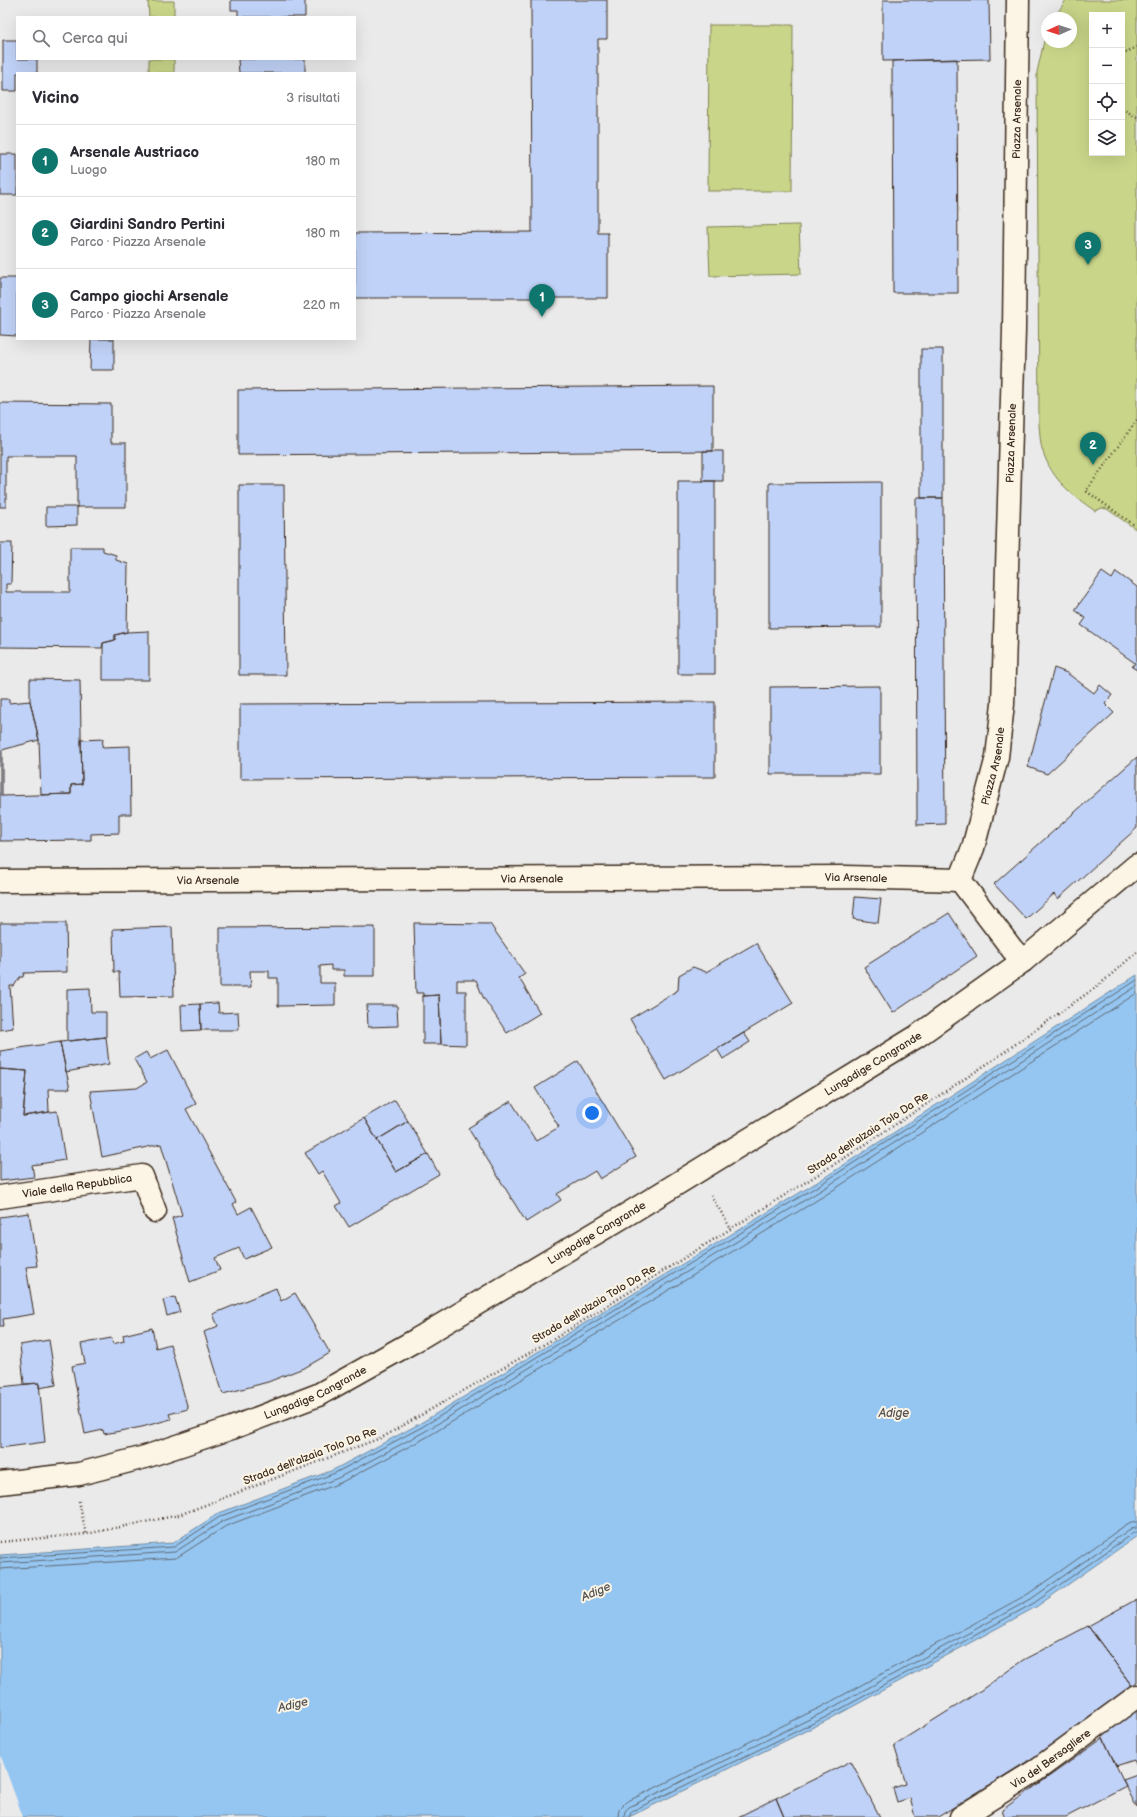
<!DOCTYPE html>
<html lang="it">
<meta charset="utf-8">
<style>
:root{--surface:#fff;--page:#f2f2f3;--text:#2b2b33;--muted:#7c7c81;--line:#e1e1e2;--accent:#0f766e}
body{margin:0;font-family:"Balsamiq Sans",sans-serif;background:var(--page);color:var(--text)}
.controls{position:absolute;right:12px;top:12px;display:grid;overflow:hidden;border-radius:0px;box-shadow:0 4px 16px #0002}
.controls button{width:36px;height:36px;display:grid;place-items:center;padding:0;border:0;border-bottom:1px solid var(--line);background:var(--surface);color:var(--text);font:20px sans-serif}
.compass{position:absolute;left:1041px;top:12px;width:36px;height:36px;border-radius:50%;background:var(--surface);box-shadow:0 4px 16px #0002;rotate:267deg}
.you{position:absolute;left:592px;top:1113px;width:14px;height:14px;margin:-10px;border:3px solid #fff;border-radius:50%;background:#1a73e8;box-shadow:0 0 0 6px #1a73e833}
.badge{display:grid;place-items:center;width:26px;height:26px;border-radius:50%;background:var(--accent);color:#fff;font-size:13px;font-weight:700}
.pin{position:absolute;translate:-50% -33px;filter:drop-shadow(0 1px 2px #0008)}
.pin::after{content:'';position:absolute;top:21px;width:14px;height:12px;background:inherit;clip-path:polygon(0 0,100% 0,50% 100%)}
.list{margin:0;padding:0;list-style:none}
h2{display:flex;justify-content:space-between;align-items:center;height:52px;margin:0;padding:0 16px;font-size:17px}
h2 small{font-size:13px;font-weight:400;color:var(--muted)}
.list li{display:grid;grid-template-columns:26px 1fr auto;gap:12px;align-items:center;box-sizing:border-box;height:72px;padding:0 16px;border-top:1px solid var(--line)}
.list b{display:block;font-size:15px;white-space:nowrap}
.list p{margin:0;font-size:13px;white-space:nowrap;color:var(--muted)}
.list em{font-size:13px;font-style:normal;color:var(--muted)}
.icon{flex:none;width:22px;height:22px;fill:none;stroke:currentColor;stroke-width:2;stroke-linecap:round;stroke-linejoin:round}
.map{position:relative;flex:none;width:1137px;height:1817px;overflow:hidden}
.search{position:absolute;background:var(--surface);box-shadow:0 4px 16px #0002;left:16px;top:16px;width:340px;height:44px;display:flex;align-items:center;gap:10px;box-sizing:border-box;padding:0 14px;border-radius:0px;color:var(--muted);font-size:15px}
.panel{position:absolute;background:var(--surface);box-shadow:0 4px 16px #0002;left:16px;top:72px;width:340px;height:268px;border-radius:0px}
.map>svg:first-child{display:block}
.green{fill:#c9d689;stroke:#828054;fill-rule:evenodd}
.water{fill:#95c6f1;stroke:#71889d}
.pier{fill:#eaeaea}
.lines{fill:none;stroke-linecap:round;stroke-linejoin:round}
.shore{stroke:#5f6872;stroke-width:1}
.building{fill:#c0d2f7;stroke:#3b2a1e}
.minor-casing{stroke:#3b2a1e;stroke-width:25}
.tertiary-casing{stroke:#3b2a1e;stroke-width:25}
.path{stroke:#3b2a1e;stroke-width:2.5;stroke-dasharray:1 3;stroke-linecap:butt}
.minor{stroke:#fcf5e5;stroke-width:22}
.tertiary{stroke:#fcf5e5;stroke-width:22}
.labels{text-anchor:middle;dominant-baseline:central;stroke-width:4;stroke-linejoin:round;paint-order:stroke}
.street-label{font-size:11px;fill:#3b2a1e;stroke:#fcf5e5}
.water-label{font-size:12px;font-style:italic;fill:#525153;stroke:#fcf5e5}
</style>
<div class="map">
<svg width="1137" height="1817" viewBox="0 0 1137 1817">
<rect width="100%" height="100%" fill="#eaeaea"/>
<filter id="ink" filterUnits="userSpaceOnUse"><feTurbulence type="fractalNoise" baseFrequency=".025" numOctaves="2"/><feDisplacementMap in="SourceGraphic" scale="8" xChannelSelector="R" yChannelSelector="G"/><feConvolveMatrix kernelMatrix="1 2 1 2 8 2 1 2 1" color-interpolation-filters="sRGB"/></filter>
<g filter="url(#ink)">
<path class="green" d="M1066,0H1137V530L1107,509L1102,508L1095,511C1071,494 1053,481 1043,452C1040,444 1040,434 1039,425L1037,72L1047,28V42H1071V18H1054ZM1092,15H1122V153H1092Z
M148,1H174V17H149Z
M709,25H793L792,191H708Z
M149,59H174V73H149Z
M799,225L801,274L710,276L708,227Z"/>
<path class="water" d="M1137,975V1536L1036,1607L828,1720L629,1817H0V1555L173,1543L219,1513L333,1470L419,1424L819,1181Z"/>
<path class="pier" d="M0,1754L23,1817H0Z"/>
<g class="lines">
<path class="shore" d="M0,1558L174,1547L221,1516L335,1473L422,1427L821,1184L1137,980
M0,1563L175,1552L223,1521L338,1478L424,1432L823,1189L1137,986
M0,1569L176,1558L226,1526L340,1483L427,1437L827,1194L1137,993
M618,1817L619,1809L626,1802L821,1707L1028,1594L1127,1524L1137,1522
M624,1817L625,1811L629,1807L824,1712L1031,1599L1130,1529L1137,1528
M629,1817L632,1811L826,1717L1034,1603L1133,1533H1137"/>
</g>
<path class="building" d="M231,0H305V17H238V10H231Z
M531,0H607V39H598V233H608V298H355V233L532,232Z
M883,0H989L990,59L883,61Z
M3,40H17V59H37V73H17V91H3Z
M238,59H305V73H239Z
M957,59L958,293H893L892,61Z
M0,154H17V195H0Z
M0,278H17V336L0,335Z
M91,339H114V370H90Z
M921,349H943V498H921Z
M713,386V451L238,455V390Z
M0,403L111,404V443H126V507H77V456H6V507H0Z
M703,451H723V481H703Z
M678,481H715V674H678Z
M881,482V627L769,628V483Z
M239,485H284L286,675H239Z
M916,498H943L945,824L917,825Z
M46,507H77V525L46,526Z
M0,543H12L11,584H6V592H70V547H103V551L116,555V560L128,564L127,632L115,635V640L103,643L102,648L0,647Z
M1102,572L1112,579L1116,572L1137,587V670L1132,667L1135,663L1081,625L1086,618L1075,610Z
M149,631V680H103V643L115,640V635L127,632Z
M1054,668L1067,673L1094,693L1100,685L1112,695L1105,704L1114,713L1047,774L1028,767Z
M30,679L80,680L82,784L71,785V794L41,795L39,740L30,701Z
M880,686V774H770V687Z
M0,699H9V703L30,701L39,740L2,750V796L71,794V785L82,784L81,740L103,739L102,747L130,746L131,814H119V833L91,834V840L0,841Z
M715,702V777L240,779V704Z
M1137,757V828L1058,899L1054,894L1026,919L994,884Z
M855,897L881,899L878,923L853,919Z
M949,913L977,956L893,1013L864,967Z
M0,923H66L67,972L24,973L23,977H20L14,986H10L13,1028L0,1030Z
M414,923L490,924L525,974L519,978L540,1013L507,1033L483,997L476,980H457V991H466V1045L441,1044L439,995L423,996V993H416Z
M172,927L174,996L120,997L119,972H114L113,929Z
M375,927V976H344V970H331V965L320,966V983H335V1005L278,1006V978H269V971H250L251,987H220V928Z
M756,943L793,1003L666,1080L630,1019L678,990L679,975L693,967L706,972Z
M90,988L91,1012H106V1037L67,1041V989Z
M439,995L441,1044H423V996Z
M218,1003L219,1013L238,1012L239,1030H201L200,1004Z
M200,1004L201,1030L182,1031L181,1005Z
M367,1005H397L398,1026L368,1027Z
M744,1033L750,1042L723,1059L717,1049Z
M106,1037L109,1064L66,1072L60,1042Z
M60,1042L70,1089H48L49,1112L23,1116L27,1071L0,1069V1051Z
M168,1050L196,1104L186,1109L236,1202L233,1204L238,1214L251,1207L272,1247L244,1259L239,1248L215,1258L220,1270L190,1282L172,1218L182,1215L161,1144L102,1157L90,1091L137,1088L147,1082L134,1059L146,1052L150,1059Z
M578,1061L636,1157L600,1179L595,1171L557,1194L561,1200L526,1222L468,1128L511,1101L536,1141L559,1127L535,1088Z
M0,1069L27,1071L23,1116L57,1111L65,1160L32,1165L34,1177L0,1181Z
M395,1100L408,1121L377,1140L364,1118Z
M364,1118L396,1172L428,1154L439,1174L349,1227L336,1206L341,1203L322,1171L318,1174L305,1153Z
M408,1121L428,1154L396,1172L377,1140Z
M29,1213L37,1266L26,1267L34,1314L3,1319L4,1326H0V1217Z
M276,1288L281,1301L295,1293L330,1353L306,1367L268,1382L223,1394L204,1332L218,1326L213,1314Z
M175,1297L180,1312L167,1316L163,1300Z
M152,1328L156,1348L170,1344L188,1409L169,1414L171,1419L142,1427L104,1434L103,1430L85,1434L72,1366L85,1363L81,1344L111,1338L113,1344L124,1341L123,1335Z
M49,1340L56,1385L39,1388V1383L24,1384L20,1345Z
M39,1383L45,1442L0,1448V1387Z
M1137,1599V1682L1132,1686L1088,1626Z
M1088,1626L1132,1686L1052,1746L938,1817H915L910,1798L897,1802L893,1788L906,1784L894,1745L977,1693L1023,1660Z
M1137,1709V1767L1134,1760L1116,1766L1102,1735Z
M1103,1738L1126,1786L1066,1817H1005L1002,1810Z
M851,1761L880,1817H784L776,1798Z
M1137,1775V1808L1123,1780Z
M776,1798L784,1817H738Z"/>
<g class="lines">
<g class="minor-casing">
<g id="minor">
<path id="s1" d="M960,880L973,848L997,757L1003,704L1014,330L1018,0"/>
<path d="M960,880L1012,949L1023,961"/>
<path id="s2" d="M0,881L846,877L960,880"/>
<path id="s3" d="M0,1197L142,1176L155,1211"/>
<path id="s4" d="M961,1817L1035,1771L1137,1696"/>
</g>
</g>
<g class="tertiary-casing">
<g id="tertiary">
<path id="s5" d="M0,1483L79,1474L145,1457L232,1428L318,1395L416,1340L631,1212L916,1037L1023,961L1137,865"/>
</g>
</g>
<path class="path" d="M1122,54L1137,47
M1122,109L1137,117
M1137,420L1086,491L1137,527
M711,1195L731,1229
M79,1501L86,1534
M0,1542L86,1534L179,1515L383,1437L562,1334L854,1152L993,1060L1099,985L1137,952"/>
<use href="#minor" class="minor"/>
<use href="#tertiary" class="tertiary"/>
</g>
</g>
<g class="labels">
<g class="street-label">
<text stroke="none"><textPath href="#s1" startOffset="767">Piazza Arsenale</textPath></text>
<text stroke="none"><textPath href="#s1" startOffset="443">Piazza Arsenale</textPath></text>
<text stroke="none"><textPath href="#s1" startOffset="119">Piazza Arsenale</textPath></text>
<text stroke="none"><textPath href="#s2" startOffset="856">Via Arsenale</textPath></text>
<text stroke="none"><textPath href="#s2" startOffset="532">Via Arsenale</textPath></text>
<text stroke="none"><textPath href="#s2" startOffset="208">Via Arsenale</textPath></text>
<text stroke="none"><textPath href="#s5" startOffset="978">Lungadige Cangrande</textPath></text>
<text transform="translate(868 1133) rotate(-33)">Strada dell'alzaia Tolo Da Re</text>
<text stroke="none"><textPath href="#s3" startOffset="78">Viale della Repubblica</textPath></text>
<text stroke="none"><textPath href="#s5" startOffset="654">Lungadige Cangrande</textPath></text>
<text transform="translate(594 1304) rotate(-31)">Strada dell'alzaia Tolo Da Re</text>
<text stroke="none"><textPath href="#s5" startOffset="330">Lungadige Cangrande</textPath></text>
<text transform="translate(310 1456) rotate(-21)">Strada dell'alzaia Tolo Da Re</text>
<text stroke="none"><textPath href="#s4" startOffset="107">Via del Bersagliere</textPath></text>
</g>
<g class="water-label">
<text x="894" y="1413">Adige</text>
<text transform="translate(596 1592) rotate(-23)">Adige</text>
<text transform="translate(293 1705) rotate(-13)">Adige</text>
</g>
</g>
</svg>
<div class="controls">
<button>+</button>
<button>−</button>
<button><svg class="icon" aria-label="locate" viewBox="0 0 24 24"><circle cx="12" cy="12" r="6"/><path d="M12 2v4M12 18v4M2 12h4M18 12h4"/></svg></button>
<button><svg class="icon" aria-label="layers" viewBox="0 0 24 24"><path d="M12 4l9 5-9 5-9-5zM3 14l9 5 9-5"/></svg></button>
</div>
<svg class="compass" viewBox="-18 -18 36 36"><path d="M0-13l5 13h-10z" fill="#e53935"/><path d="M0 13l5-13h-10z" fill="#7c7c81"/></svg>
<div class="you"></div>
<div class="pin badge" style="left:542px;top:317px">1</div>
<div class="pin badge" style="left:1093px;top:465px">2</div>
<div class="pin badge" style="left:1088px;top:265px">3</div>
<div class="search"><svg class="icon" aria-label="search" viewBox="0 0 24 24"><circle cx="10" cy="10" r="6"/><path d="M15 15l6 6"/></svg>Cerca qui</div>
<section class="panel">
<h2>Vicino<small>3 risultati</small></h2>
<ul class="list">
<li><span class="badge">1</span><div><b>Arsenale Austriaco</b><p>Luogo</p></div><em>180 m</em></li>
<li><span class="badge">2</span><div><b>Giardini Sandro Pertini</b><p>Parco · Piazza Arsenale</p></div><em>180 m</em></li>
<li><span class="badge">3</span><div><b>Campo giochi Arsenale</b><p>Parco · Piazza Arsenale</p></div><em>220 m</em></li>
</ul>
</section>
</div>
